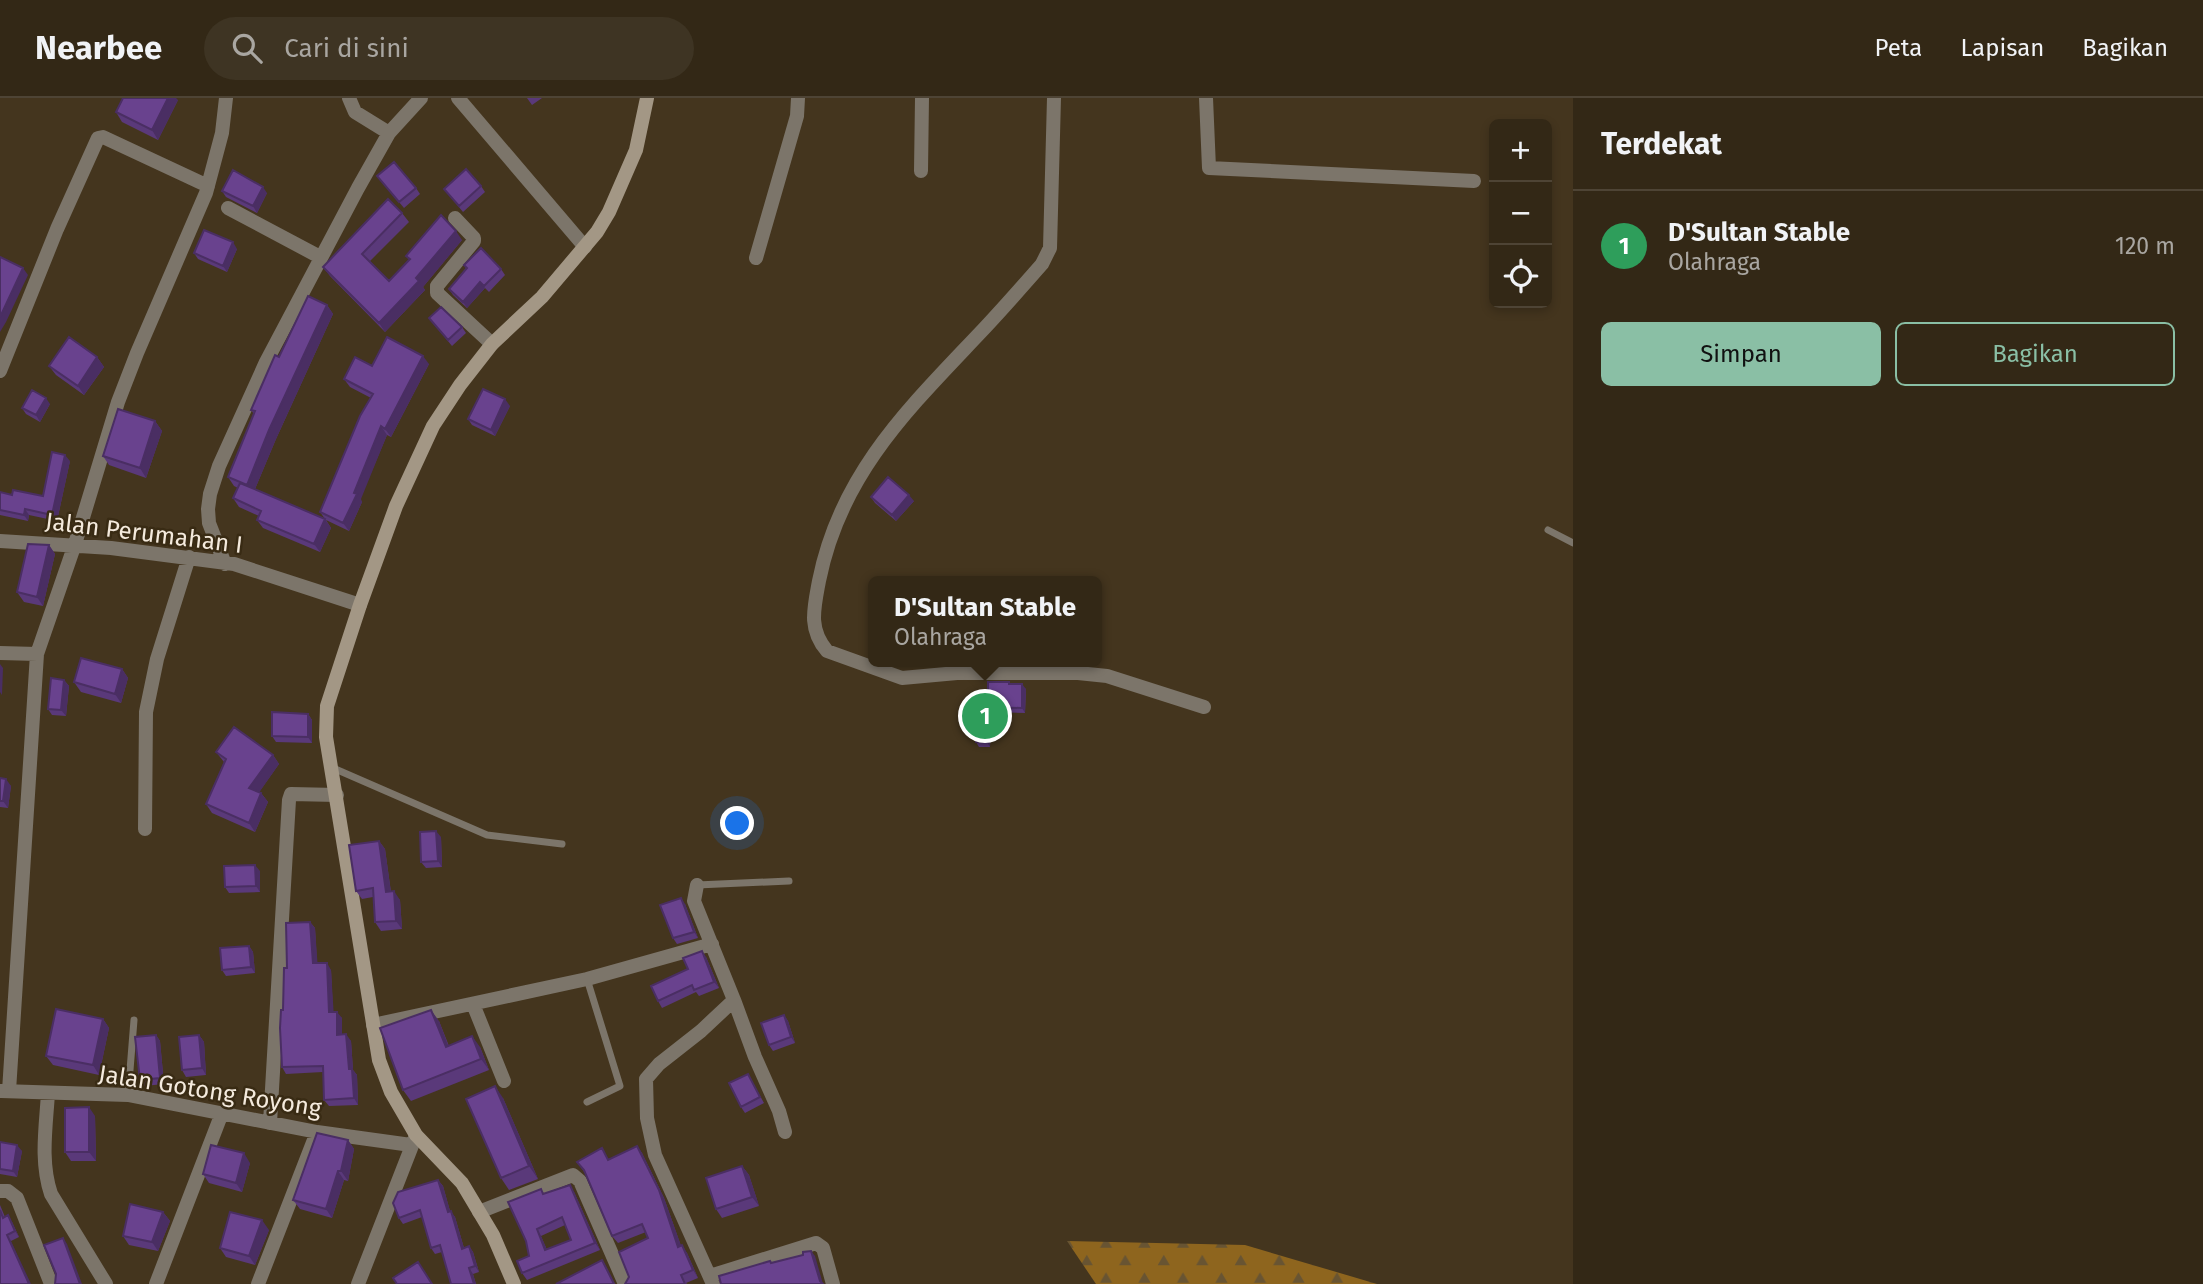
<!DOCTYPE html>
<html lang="id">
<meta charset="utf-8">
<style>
:root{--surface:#332816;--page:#3e3423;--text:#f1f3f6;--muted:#a9a6a1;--line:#4e4435;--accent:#8abfa5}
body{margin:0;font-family:"Fira Sans",sans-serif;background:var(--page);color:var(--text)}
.controls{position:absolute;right:21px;top:21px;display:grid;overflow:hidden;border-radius:10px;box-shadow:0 4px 10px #0003}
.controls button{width:63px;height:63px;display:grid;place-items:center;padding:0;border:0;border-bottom:2px solid var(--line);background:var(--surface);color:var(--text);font:35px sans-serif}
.you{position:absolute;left:738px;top:726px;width:24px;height:24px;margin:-18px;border:5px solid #fff;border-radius:50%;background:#1a73e8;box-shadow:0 0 0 10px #1a73e833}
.badge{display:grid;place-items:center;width:46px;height:46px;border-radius:50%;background:var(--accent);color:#fff;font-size:23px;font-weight:700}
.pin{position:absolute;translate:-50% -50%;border:4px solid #fff;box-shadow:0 2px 7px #0006}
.popup{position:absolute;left:868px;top:478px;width:234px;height:91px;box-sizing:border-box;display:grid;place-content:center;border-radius:10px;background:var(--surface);filter:drop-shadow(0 2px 5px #0005);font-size:23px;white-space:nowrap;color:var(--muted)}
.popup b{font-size:26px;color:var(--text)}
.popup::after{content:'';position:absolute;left:50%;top:100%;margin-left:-14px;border:14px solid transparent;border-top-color:var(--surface)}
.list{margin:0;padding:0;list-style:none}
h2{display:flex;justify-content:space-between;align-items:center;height:91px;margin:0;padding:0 28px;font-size:30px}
h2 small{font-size:23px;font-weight:400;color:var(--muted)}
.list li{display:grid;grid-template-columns:46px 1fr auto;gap:21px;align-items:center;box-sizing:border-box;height:112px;padding:0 28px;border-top:2px solid var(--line)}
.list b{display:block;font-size:26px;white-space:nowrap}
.list p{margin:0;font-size:23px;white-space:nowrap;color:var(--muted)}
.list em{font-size:23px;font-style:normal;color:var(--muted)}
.actions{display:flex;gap:14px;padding:21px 28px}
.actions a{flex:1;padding:16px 0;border:2px solid var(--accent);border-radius:10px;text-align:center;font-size:24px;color:var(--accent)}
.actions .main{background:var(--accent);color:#111}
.icon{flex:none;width:38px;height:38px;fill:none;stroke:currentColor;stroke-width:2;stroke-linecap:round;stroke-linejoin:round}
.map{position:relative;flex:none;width:1573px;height:1186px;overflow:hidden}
header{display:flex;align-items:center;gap:42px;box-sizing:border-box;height:98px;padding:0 35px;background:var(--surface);border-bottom:2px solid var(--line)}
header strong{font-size:33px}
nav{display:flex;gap:38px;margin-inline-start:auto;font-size:24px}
.search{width:490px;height:63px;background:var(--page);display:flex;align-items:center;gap:18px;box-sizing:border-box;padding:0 24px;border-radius:38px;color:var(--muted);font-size:26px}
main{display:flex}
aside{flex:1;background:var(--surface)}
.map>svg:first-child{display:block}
.forest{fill:url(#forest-firs)}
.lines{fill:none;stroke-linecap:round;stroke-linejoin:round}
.lane{stroke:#7c756a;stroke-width:7}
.street{stroke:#7c756a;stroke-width:14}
.secondary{stroke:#a39785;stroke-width:14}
.wall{fill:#5a397a;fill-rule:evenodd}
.shaded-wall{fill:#4a2e63}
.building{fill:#69428e;stroke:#4a2e63;stroke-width:2;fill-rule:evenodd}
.labels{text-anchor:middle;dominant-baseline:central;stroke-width:5;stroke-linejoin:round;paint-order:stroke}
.street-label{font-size:24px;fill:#f4eadd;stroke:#392b14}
</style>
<header>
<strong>Nearbee</strong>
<div class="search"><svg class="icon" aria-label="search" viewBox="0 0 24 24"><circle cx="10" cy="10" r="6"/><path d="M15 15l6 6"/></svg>Cari di sini</div>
<nav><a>Peta</a><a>Lapisan</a><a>Bagikan</a></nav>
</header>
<main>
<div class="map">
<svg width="1573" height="1186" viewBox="0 0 1573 1186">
<defs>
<pattern id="forest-firs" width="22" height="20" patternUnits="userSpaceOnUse" patternTransform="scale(1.75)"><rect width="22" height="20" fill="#8e651e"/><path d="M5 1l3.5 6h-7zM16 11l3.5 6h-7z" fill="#685432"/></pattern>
</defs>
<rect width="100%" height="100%" fill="#44351e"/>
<path class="forest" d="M1067,1143L1245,1147L1377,1186H1096Z"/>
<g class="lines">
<path class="lane" d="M1548,432L1573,445
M333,670L487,737L562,746
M697,787L789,783
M587,881L620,988L587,1004
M128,997L134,922"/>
<path class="street" d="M349,0L355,14L389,35
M458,0L585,149
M1206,0L1209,70L1474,83
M921,73L922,0
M228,110L320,159
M455,120L474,140V143L437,188V195L492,246
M756,160L797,18L798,0
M0,273L57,131L98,40L103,39L208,88
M0,443L111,450L234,466L360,507
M225,466L209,425L208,411L210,396L219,368L266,264L358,90L389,35L421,0
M0,555L37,556
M960,564L957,575L902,580L827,553C808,531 814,510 819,483C840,377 907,312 978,237C1000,214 1021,190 1042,166L1050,150L1054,0
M957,575H1078L1107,578L1204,609
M145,731L146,614L157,561L189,459
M697,787L694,803L734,902L701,933L659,966L646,981L647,1020L655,1057L713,1186
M734,902L755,959L779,1013L785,1034
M473,906L504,983
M373,927L587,881L712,846
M1,993L128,997L317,1034L411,1047
M9,993L37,556L75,446L118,304L137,255L206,95L222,35L226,0
M48,995C46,1029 40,1063 51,1096L106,1186
M270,1025L289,702L291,696L337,697
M0,1093H8L17,1100L51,1186
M479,1114L573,1077L580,1083L625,1186
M710,1178L816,1145L823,1150L833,1186
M156,1186L222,1015
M258,1186L317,1034
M358,1186L415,1040"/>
<path class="secondary" d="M514,1186L493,1137L462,1085L416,1037L391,994L379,962L326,639L327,608L360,507L396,408L433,328L460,287L492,246L542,199L597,134L609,114L636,52L647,0"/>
</g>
<path class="wall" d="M527,0H542L532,7Z
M178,2L158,42L122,24L116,14Z
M377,78L416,90L420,96L404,110Z
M481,88L485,94L463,114L444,91Z
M222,93L267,95L257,115L226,99Z
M402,115L409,124L370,163L389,183L409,162L406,158L462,142L423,189L425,192L385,234L330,178L323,169Z
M237,151L227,174L198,161L194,155Z
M464,167L501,171L505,177L489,194L485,190L467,210L453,197L449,191L466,170Z
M327,207L333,216L276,341L255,391L325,421L320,414L371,300L350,289L344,281L372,268L429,266L391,339L387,337L360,401L362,404L349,433L326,422L331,430L320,454L263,430L257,422L259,418L239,409L233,400L238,390L234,388L228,379L254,316L251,312L279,259Z
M429,220L462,229L466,235L452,248Z
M97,259L104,269L84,297L56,277L49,268Z
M50,306L40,324L26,316L22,310Z
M510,308L495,338L472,327L468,321Z
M155,323L162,333L146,380L109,367L103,358Z
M70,363L57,423L29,417L28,423L0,417V394L12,397L43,398Z
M871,399L914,403L896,423L875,405Z
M49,447L55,456L43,508L24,504L17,494Z
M122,571L128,580L121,605L81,594L74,584Z
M64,582L69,588L66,618L52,617L48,611Z
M1009,584L1011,586L1026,591L1025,615L991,614L990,649H979L976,644L988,597Z
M308,616L312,622V645L276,644L272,638Z
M216,654L273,657L279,666L259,694L261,695L268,704L255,734L212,715L206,706L224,664Z
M0,680L11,688L8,710L0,709Z
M441,739L442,769L426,770L421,764Z
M379,743L385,751L391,794L400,802L402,831L381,833L375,824L373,799L362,801L356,793Z
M260,773V794L229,795L225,789Z
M685,806L698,840L677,846L673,840Z
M310,824L315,830L317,865L331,872L333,914L342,920V937L351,943L353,972L357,977L358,1007L329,1008L324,1002L323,974L286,976L282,969L287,870Z
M249,848L253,854L255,875L226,878L222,872Z
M706,859L719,890L699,898L696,894L662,910L658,903L688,871Z
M784,917L788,923L795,945L773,953L769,947Z
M103,921L109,930L99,977L53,967L46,958Z
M439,923L449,948L480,949L489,972L411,1003L403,992Z
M156,937L160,943L164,986L144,988L140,982Z
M199,937L204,944L206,977L186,979L182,972Z
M748,976L764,1005L745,1015L741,1009Z
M503,1000L538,1081L509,1092L501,1080Z
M95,1018L96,1063H71L65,1054Z
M348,1042L354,1051L348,1083L344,1082L332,1120L300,1111L293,1102Z
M0,1044L22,1053L17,1079L0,1076Z
M637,1048L642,1055L664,1100L681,1148L687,1155L698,1180L686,1185L687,1186H625L648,1140L646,1134L618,1145L612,1138L585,1075L577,1064L609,1061Z
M250,1065L242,1094L209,1085L203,1076Z
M742,1068L749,1077L759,1108L722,1120L716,1111Z
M438,1082L443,1088L450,1113L455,1119L464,1150L469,1148L473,1154L479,1174L473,1176L476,1186H451L442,1154L435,1156L431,1150L422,1119L403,1126L399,1120Z
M541,1091L544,1096L574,1094L600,1152L527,1182L522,1175L529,1158ZM565,1127L571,1142L547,1152L541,1138Z
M0,1107L5,1119L12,1124L19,1139L11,1143L0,1186Z
M163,1114L170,1123L158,1153L129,1147L123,1138Z
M269,1132L255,1167L226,1159L220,1150Z"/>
<path class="shaded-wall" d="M168,0H176L178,2L158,42L152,32Z
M263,89L267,95L257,115L253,108Z
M456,133L462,142L423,189L425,192L385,234L379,225Z
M233,144L237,151L227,174L223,168Z
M23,170L28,177L6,224L0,234V219Z
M480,184L485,190L467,210L463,204Z
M327,207L333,216L276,341L253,396L247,387L269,332Z
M423,258L429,266L391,339L385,331Z
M97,259L104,269L84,297L78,288Z
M46,300L50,306L40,324L36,317Z
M505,301L510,308L495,338L491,332Z
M155,323L162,333L146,380L140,370Z
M381,328L387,337L361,401L362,404L349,433L343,425L354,395Z
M65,357L70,363L57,423L52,417Z
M909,397L914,403L896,423L892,417Z
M25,411L29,417L28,423L24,417Z
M325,421L331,430L320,454L314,446Z
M49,447L55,456L43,508L37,499Z
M0,566L3,570L2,597L0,594Z
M122,571L128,580L121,605L115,596Z
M64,582L69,588L66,618L61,612Z
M1022,586L1026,591L1025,615L1022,610Z
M988,609L991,614L990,649L987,644Z
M308,616L312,622V645L308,639Z
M273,657L279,666L256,699L249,690Z
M6,681L11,688L8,710L3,703Z
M261,695L268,704L255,734L249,725Z
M436,733L441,739L442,769L438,763Z
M379,743L385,751L392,802L386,794Z
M255,767L260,773V794L256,788Z
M394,793L400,802L402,831L396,823Z
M681,800L685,806L698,840L694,834Z
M310,824L315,830L318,872L313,865Z
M249,848L253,854L255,875L251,869Z
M702,853L706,859L719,890L714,884Z
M327,865L331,872L334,920L329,914Z
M431,912L439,923L453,960L446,949Z
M337,914L342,920V944L337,937Z
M784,917L788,923L795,945L791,939Z
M103,921L109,930L99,977L93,967Z
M346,936L351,943L353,972L357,977L358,1007L354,1000L349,971Z
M156,937L160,943L164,986L160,980Z
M199,937L204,944L206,977L202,970Z
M472,938L480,949L489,972L481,961Z
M495,988L503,1000L538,1081L529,1068Z
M89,1009L95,1018L96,1063L89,1054Z
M348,1042L354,1051L348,1083L341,1073Z
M17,1047L22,1053L17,1079L13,1073Z
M637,1048L642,1055L664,1100L684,1156L678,1149Z
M244,1055L250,1065L242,1094L236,1085Z
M742,1068L749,1077L759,1108L752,1099Z
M338,1073L344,1082L332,1120L326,1111Z
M438,1082L443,1088L452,1120L448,1114Z
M570,1087L574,1094L600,1152L595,1145Z
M451,1113L455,1119L466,1157L462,1151Z
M163,1114L170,1123L158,1153L152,1144Z
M8,1117L12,1124L19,1139L15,1133Z
M262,1122L269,1132L255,1167L249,1158Z
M537,1131L541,1138L550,1159L545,1152Z
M7,1137L11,1143L31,1186H29Z
M63,1140L67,1146L82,1186H80Z
M682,1147L687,1155L698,1180L693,1172Z
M469,1148L473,1154L479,1174L475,1168Z
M811,1153L815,1158L823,1186L820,1183Z
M602,1162L607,1170L615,1186H614Z
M469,1170L473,1176L476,1186H474Z"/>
<path class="building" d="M123,0H168L152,32L116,14Z
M394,64L416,90L399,104L377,78Z
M466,71L481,88L459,108L444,91Z
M233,72L263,89L253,108L222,93Z
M388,101L402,115L362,156L389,183L410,161L406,158L441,117L456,133L416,180L419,183L379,225L323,169Z
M204,132L233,144L223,168L194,155Z
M481,150L501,171L484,188L480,184L463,204L449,191L467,170L464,167Z
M0,159L23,170L0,219Z
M308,198L327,207L269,332L247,387L228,379L255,313L251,312L275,257L279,259Z
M441,209L462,229L448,242L429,220Z
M69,239L97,259L78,288L49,268Z
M387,239L423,258L385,331L381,328L354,395L357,396L343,425L320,414L360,318L373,296L344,281L355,259L372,268Z
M483,291L505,301L491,332L468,321Z
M32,292L46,300L36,317L22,310Z
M118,311L155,323L140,370L103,358Z
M52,354L65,357L52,417L25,411L24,417L0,412V394L12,397L13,392L43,398Z
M888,379L909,397L892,417L871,399Z
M240,385L325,421L314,446L257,422L261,413L233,400Z
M28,446L49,447L37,499L17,494Z
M81,560L122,571L115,596L74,584Z
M51,580L64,582L61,612L48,611Z
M988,584H1009V586H1022V610L988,609L987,644H976L977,597H988Z
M272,614L308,616V639L272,638Z
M234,629L273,657L249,690L261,695L249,725L206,706L226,661L216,654Z
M0,680L6,681L3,703H0Z
M436,733L438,763L421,764L420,734Z
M379,743L386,794L394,793L396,823L375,824L373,790L356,793L349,747Z
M255,767L256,788L225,789L224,768Z
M681,800L694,834L673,840L660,807Z
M310,824L313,865H327L329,914H337V937L346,936L349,971H352L354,1000L324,1002L323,968L282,969L280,930L281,912H283L284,870H287L286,825Z
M249,848L251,869L222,872L220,850Z
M702,853L714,884L694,892L692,887L658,903L651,888L688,871L683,860Z
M56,911L103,921L93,967L46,958Z
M431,912L446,949L472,938L481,961L403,992L380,930Z
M784,917L791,939L769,947L761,925Z
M156,937L160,980L140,982L135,939Z
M199,937L202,970L182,972L179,939Z
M748,976L760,999L741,1009L729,985Z
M495,988L529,1068L501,1080L466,1001Z
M89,1009V1054H65V1010Z
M317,1035L348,1042L341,1073H338L326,1111L293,1102Z
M0,1044L17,1047L13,1073L0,1071Z
M211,1047L244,1055L236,1085L203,1076Z
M637,1048L659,1092L678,1149L682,1147L693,1172L681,1177L685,1186H625L629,1179L619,1154L648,1140L642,1126L612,1138L584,1072L577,1064L602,1050L608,1062Z
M742,1068L752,1099L716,1111L706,1080Z
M438,1082L448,1114L451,1113L462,1151L469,1148L475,1168L469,1170L474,1186H451L440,1147L431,1150L420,1112L399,1120L393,1105L398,1094Z
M570,1087L595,1145L522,1175L517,1163L529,1158L526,1143L508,1104L541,1091L543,1096ZM562,1119L571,1142L545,1152L537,1131Z
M130,1106L163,1114L152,1144L123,1138Z
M0,1112L3,1120L8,1117L15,1133L7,1137L29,1186H0Z
M230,1114L262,1122L249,1158L220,1150Z
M63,1140L80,1186H55L56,1176L44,1147Z
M811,1153L820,1183L823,1186H721L719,1178L770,1163L771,1165L803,1157V1154Z
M602,1162L614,1186H615H556Z
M418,1164L432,1186H397L393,1180Z"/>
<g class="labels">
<g class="street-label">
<text transform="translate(144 435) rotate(7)">Jalan Perumahan I</text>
<text transform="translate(210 993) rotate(9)">Jalan Gotong Royong</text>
</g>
</g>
</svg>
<div class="controls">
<button>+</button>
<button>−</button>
<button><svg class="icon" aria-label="locate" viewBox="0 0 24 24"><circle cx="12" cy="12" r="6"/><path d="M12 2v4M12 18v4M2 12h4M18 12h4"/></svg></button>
</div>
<div class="you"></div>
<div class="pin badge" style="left:985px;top:618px;background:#2e9e5b">1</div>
<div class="popup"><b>D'Sultan Stable</b>Olahraga</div>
</div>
<aside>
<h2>Terdekat<small></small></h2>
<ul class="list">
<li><span class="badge" style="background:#2e9e5b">1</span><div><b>D'Sultan Stable</b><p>Olahraga</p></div><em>120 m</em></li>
</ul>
<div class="actions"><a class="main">Simpan</a><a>Bagikan</a></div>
</aside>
</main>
